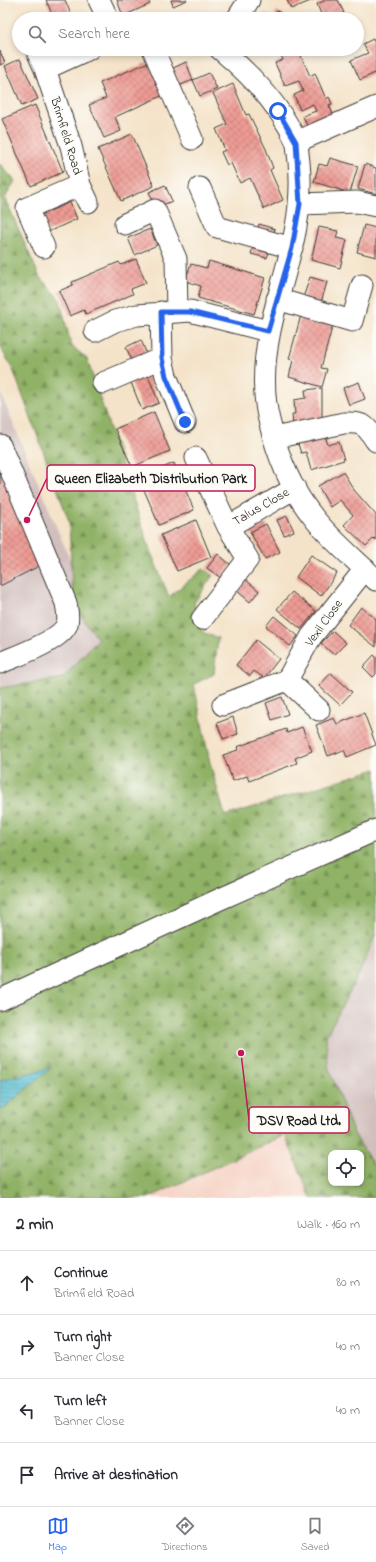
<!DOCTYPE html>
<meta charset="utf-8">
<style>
:root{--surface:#fff;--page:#f7f7f7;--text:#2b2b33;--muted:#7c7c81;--line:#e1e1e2;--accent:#2563eb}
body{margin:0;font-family:"Indie Flower",sans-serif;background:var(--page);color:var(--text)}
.controls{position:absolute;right:12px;bottom:12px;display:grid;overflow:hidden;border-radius:8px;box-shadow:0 2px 6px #0003}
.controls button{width:36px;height:36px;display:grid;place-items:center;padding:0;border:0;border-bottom:1px solid var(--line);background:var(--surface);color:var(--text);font:20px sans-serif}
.stop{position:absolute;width:12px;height:12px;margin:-9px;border:3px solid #2563eb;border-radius:50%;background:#fff}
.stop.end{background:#2563eb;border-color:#fff;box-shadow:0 1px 4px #0008}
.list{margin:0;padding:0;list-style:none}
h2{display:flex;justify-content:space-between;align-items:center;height:52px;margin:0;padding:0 16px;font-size:17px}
h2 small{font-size:13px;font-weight:400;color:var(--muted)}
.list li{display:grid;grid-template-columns:26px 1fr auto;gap:12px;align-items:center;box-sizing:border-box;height:64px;padding:0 16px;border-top:1px solid var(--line)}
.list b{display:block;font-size:15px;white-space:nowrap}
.list p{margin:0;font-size:13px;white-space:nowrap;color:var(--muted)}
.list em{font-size:13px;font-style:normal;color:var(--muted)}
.icon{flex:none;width:22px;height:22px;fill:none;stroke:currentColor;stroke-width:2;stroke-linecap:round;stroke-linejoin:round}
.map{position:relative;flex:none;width:376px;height:1198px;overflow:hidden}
.search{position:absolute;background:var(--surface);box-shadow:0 2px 6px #0003;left:12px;right:12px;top:12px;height:44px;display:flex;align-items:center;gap:10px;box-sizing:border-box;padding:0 14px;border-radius:22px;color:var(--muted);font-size:15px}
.sheet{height:308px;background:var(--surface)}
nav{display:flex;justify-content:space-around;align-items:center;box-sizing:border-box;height:56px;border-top:1px solid var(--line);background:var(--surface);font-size:11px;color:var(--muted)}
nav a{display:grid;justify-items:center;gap:2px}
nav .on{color:var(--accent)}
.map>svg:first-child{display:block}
.built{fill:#f6d2c4}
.industrial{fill:#d1bfbe;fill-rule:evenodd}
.forest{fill:url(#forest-firs);stroke:#566741;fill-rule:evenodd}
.water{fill:url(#water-rules);stroke:#386c76}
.building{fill:url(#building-cross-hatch)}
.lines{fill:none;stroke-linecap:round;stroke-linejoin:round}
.minor-casing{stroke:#3c3a36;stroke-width:23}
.minor{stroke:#fff;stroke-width:21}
.route{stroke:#2563eb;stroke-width:5}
.labels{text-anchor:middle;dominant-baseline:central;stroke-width:3.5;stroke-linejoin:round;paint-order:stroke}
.street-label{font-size:13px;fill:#1c1c1c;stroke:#fdfcf7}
.leader{fill:none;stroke:#c2185b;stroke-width:1.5}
.callout-dot{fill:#c2185b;stroke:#fdfcf7;stroke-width:1.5}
.callout{fill:#fdfcf7;stroke:#c2185b;stroke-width:1.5}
.callout-label{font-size:14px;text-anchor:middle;font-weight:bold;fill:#1c1c1c}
</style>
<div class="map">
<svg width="376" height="1198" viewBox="0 0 376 1198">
<defs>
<pattern id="forest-firs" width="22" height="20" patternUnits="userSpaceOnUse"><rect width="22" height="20" fill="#90b266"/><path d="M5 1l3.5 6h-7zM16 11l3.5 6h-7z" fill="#759053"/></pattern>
<pattern id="water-rules" width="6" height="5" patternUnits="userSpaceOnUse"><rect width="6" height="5" fill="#53bdd0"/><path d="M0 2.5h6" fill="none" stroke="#4499a8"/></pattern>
<pattern id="building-cross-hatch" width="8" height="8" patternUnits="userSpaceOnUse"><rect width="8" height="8" fill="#ee9b94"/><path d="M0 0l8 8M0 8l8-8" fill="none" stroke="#c07e78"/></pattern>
</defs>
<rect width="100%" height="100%" fill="#fdfcf7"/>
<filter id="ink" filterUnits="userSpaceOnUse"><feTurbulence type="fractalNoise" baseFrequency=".025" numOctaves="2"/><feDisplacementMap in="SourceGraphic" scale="8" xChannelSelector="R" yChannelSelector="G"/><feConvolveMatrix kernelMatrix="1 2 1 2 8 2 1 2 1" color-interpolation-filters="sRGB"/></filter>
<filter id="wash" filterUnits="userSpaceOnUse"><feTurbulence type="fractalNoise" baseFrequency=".012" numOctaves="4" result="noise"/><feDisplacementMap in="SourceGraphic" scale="16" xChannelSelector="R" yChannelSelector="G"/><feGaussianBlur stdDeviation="0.9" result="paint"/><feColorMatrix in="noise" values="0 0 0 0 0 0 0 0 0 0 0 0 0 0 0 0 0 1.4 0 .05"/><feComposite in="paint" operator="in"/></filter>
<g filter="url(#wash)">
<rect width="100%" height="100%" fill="#f4e3c9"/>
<path class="built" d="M257,993L329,1198H62Z"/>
<path class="industrial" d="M0,392L107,648L76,684L0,695Z
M376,866V1198H329L294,1113ZM331,1153H361V1183H331Z"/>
<path class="forest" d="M0,164L15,181L5,198L39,276L60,300L71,345L87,359L150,550L169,597L203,569L213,575L194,603L202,632L218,638L214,674L194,684L210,763L225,816L376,769V820L238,896L376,842V933L360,972L326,1036L328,1066L353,1132L376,1170V1198H311L285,1135L148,1198H0V688L63,678L98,639L73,605L69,521L12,367L0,347ZM331,1153H361V1183H331Z"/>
<path class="water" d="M51,1068L0,1111V1080Z"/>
<g id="blocks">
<path class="building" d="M46,0H65L73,19H54Z
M117,0H148L150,4L123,16Z
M171,0H187L173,6Z
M287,0H313L291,9Z
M326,0H338L344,13L330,19H323L317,4Z
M277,11L291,19H262L265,13L273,18Z
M373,39L376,46V76L375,73L360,80L351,60L368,53L363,44Z
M283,49H298L310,76L315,73L326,99L329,97L332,104L329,105L335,119L309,130L303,116L316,111L313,104L300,110L294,95L303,91L299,81L285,86L275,63L283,60L279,51Z
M0,51L5,63L0,65Z
M20,59L38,99L22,106L5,66Z
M151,61L168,93L115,117L121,131L104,138L89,105L106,98L100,83Z
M186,62L193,80L176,87L169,70Z
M209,73L217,89L200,96L193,80Z
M233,84L246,115L249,114L266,149L273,168L270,170L283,200L264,209L250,178L240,183L231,163L227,165L221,152L225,150L216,129L227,124L213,93Z
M35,105L63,172L31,186L2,119Z
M132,134L154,186L121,201L98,149Z
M330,158L358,166L350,193L314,182L319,164L327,166Z
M365,164L376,168V194L358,189Z
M165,185L172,201L156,208L149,192Z
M70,202L77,219L48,232L41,215Z
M259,224L275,229L272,239L256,235Z
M364,225L376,228V257L357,252Z
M319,227L338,231L336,238L347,240L340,268L311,260Z
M150,229L157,245L135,255L128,238Z
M254,244L270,249L267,258L251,254Z
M136,259L146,283L131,289L133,294L86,314L84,310L70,316L59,291L73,285L72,282L119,262L121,265Z
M209,261L265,278L254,314L198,298L201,286L185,281L191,264L207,268Z
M310,277L327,282L320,306L302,301Z
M301,315L333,324L321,368L327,369L322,387L289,377L293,360L289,359Z
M141,340L148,357L133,363L126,347Z
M147,373L159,403L142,410L130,380Z
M359,382L365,399L349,405L343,388Z
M322,388V423L293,426L292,414H295L294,400L306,398L305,390Z
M154,412L170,451L132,467L115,429Z
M324,433L328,445L339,442L344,460L311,470L306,452L301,453L297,441Z
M174,463L194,510L159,525L139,478Z
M0,467L41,565L0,586Z
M343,472L354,490L376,515V540L374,538L366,546L344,525L353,515L340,500L330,507L318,486Z
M287,516L294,531L284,535L277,520Z
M196,520L211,557L177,571L161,535Z
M266,524L280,552L265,559L250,532Z
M218,554L231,565L221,578L207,568Z
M311,555L337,573L321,596L296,577Z
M245,579L259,591L250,602L236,590Z
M292,592L316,611L301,629L277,609Z
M361,607L376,619V647L348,625Z
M274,616L298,636L290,646L266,626Z
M333,631L346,643L334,655L321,643Z
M256,640L279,659L264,678L254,671L250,676L236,665Z
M374,655L376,657V674L373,677L363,667Z
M331,673L352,692L340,705L319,686Z
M282,697L288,714L272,720L266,703Z
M364,713L376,745L347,757L344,750L328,756L316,725L334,718L337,724Z
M233,717L238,734L223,739L217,723Z
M302,727L312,751L295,758L297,763L249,781L247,776L233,781L223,755L238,750L237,747L286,729L287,733Z"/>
</g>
</g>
<g filter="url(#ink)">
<use href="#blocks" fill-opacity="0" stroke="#3c3a36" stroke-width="1"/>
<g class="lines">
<g class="minor-casing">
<path id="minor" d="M99,0L108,19
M237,19L249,0
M36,49L45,69
M153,49L192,139
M220,49C250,74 280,105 296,141C298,147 298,156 299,162C304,210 291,252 278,298C267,337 259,380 269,420C277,454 292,491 314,518C331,540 356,560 376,580
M296,142L376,107
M200,188L217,227L292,248
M88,202L80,185L71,146L45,69L89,49
M300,204L357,202L376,206
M125,224L155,210L176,259L177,312
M44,247L27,208L80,185
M277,299L352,321L362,285
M161,312L162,358L166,376L185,422
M95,331L115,321L137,315L190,311L268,331
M103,383L162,358
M274,438L344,423C363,422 366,425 376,441
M0,445L66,603C67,610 69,617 67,624C61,641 16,656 0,663
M196,458L228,527L248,559L202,619
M228,527L295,488
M287,680L319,710
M223,705L287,680L311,637L365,569
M0,1000L218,900L376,830"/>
</g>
<use href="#minor" class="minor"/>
</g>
</g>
<g class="lines" filter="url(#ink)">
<path class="route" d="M185,422L166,376L162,358L161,312H190L268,331L292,248L300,204L296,142L278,111"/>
</g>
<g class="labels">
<g class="street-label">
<text transform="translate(66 136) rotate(73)">Brimfield Road</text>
<text transform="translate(261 507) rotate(-30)">Talus Close</text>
<text transform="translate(324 623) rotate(-54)">Vexil Close</text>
</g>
</g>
<path class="leader" d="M27 520L47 478M241 1053L249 1120"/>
<g class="callout-dot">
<circle cx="27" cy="520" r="4"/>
<circle cx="241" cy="1053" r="4"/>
</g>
<g class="callout">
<rect x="47" y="465" width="208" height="26" rx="4"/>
<rect x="249" y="1107" width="100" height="26" rx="4"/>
</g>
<g class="callout-label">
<text x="151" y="483">Queen Elizabeth Distribution Park</text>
<text x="299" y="1125">DSV Road Ltd.</text>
</g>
</svg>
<div class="controls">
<button><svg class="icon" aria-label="locate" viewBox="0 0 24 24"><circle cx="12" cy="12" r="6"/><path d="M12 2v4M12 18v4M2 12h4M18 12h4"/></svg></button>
</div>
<div class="stop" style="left:278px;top:111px"></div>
<div class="stop end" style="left:185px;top:422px"></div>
<div class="search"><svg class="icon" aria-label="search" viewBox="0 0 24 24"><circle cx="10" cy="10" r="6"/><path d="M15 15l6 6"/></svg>Search here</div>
</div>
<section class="sheet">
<h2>2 min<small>Walk · 160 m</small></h2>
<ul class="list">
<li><svg class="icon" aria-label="ahead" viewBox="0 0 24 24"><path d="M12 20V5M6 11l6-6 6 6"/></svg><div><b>Continue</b><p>Brimfield Road</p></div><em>80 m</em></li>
<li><svg class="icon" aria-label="right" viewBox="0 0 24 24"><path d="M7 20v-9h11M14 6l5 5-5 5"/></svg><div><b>Turn right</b><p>Banner Close</p></div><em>40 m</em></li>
<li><svg class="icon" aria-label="left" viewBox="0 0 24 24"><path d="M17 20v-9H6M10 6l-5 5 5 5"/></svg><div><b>Turn left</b><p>Banner Close</p></div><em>40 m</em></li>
<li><svg class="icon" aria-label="arrive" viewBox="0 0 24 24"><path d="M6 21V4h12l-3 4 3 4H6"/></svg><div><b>Arrive at destination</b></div></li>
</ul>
</section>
<nav>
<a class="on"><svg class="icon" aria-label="map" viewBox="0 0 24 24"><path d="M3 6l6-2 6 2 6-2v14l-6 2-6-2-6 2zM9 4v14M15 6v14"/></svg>Map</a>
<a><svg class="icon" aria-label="directions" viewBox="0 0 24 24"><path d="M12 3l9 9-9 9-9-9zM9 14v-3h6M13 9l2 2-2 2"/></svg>Directions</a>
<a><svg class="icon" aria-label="saved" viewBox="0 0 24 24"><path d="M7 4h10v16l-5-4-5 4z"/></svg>Saved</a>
</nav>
